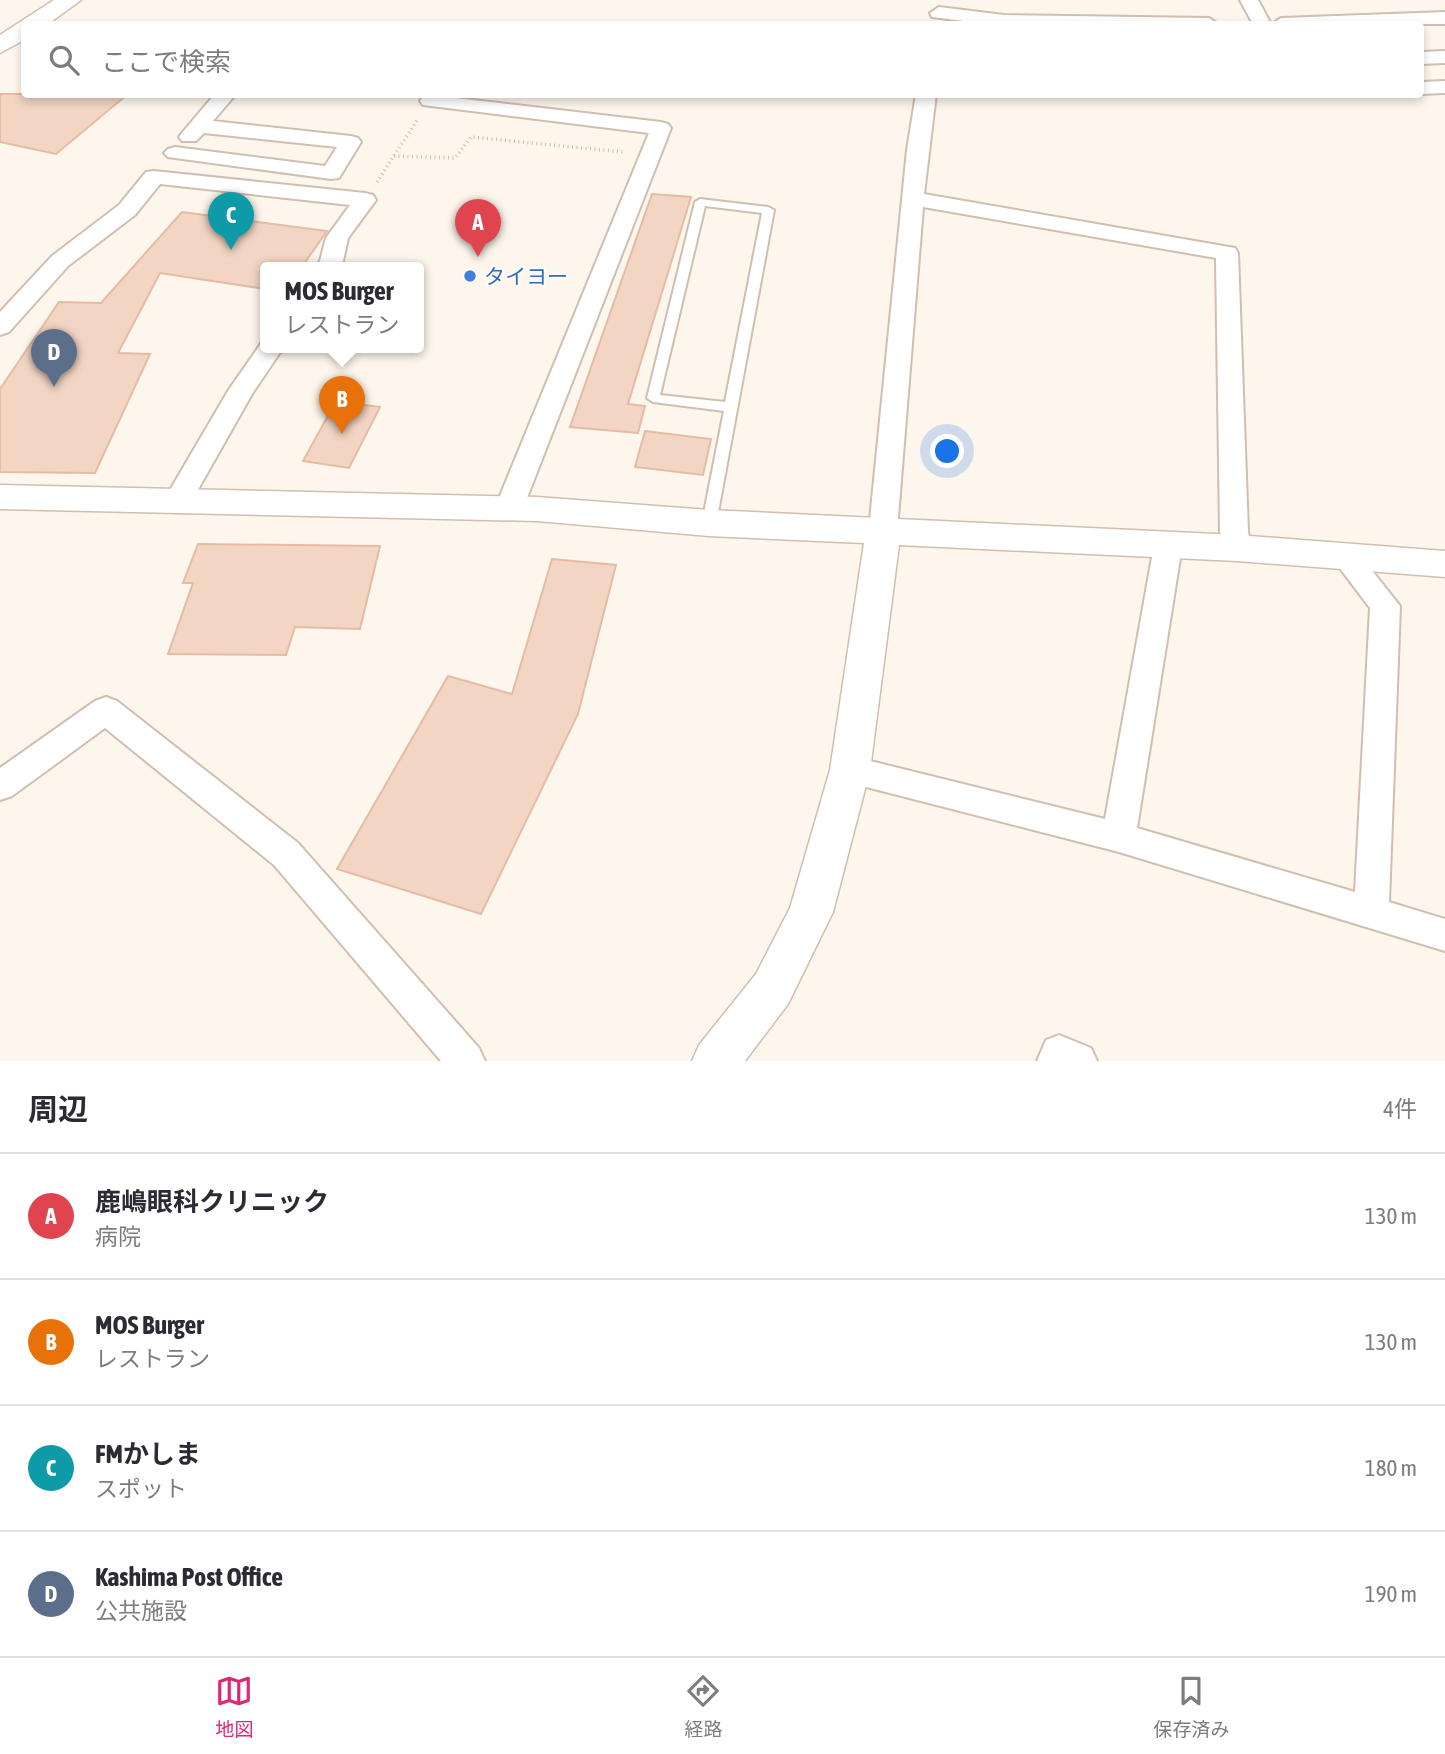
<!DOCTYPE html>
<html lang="ja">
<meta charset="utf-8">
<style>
:root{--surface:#fff;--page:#f7f7f7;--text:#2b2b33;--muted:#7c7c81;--line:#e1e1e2;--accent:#db2777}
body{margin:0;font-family:"Asap Condensed","Noto Sans JP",sans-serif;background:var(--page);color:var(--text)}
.you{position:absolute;left:948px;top:452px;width:24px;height:24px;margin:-18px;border:5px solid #fff;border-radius:50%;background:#1a73e8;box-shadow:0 0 0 10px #1a73e833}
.badge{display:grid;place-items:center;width:46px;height:46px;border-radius:50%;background:var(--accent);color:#fff;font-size:23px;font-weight:700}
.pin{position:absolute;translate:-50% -58px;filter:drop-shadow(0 2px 4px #0008)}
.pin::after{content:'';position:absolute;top:37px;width:24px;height:21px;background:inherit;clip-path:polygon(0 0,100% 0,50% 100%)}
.popup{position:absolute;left:260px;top:262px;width:164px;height:91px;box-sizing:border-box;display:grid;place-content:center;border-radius:7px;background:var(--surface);filter:drop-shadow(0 2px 5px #0005);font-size:23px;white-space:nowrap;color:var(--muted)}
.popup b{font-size:26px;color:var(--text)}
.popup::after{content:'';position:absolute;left:50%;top:100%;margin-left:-14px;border:14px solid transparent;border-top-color:var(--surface)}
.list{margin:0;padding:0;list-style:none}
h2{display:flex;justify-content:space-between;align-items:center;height:91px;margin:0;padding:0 28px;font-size:30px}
h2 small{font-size:23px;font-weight:400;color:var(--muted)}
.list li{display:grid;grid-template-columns:46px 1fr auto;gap:21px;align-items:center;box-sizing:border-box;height:126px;padding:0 28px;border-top:2px solid var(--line)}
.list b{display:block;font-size:26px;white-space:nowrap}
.list p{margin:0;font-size:23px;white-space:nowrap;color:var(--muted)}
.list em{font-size:23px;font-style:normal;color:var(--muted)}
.icon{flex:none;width:38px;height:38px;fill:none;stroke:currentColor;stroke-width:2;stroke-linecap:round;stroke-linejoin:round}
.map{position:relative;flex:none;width:1445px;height:1061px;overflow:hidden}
.search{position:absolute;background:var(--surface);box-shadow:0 4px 10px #0003;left:21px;right:21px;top:21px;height:77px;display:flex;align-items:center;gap:18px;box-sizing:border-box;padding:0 24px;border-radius:7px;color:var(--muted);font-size:26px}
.sheet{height:595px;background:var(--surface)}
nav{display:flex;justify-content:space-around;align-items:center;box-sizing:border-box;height:98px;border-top:2px solid var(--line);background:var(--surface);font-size:19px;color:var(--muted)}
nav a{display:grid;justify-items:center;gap:4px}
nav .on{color:var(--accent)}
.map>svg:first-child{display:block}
.building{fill:#f3d5c3;stroke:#e6bba3;stroke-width:2}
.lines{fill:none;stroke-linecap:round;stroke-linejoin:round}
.service-casing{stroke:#d1beb0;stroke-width:4}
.minor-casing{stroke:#d1beb0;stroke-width:4}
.tertiary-casing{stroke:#d1beb0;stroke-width:3}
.path{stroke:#d9b8a5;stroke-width:3.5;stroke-dasharray:1 3.5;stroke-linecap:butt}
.service{fill:#fff;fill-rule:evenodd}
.minor{fill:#fff;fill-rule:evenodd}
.tertiary{fill:#fff;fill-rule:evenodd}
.shop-dot{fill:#3f7fe0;stroke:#fffaf3;stroke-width:2.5}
.labels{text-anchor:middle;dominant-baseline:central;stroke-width:5;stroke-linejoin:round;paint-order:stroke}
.shop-label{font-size:21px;fill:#366cbe;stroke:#fffaf3;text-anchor:start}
</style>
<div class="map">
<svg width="1445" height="1061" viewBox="0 0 1445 1061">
<rect width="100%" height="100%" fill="#fdf6ec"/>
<path class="building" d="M0,94H128L56,154L0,142Z
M652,194L691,197L628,404L645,406L638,433L570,427Z
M182,212L327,231L301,268H265V289L160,273L118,353L150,354L95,473L0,472V389L59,302L101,303Z
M336,401L380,407L349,468L303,461Z
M645,431L711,439L703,475L635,467Z
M198,544L380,546L360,629L295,627L286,655L168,654L193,583H183Z
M552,559L616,565L578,714L481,914L337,869L448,676L512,694Z"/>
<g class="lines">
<g class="service-casing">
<path id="service" d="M700,199L768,207L774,210L716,523L709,528L702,523L724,411L653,402L647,398L695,202ZM705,206L762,213L725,402L660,395Z"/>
</g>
<g class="minor-casing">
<path id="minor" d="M1240,0H1258L1271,24H1253Z
M939,7L1004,15L1209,18L1218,24H987L932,17L930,13Z
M1445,12V24H1272L1281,18Z
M1445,51V63L1420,64V52Z
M1445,81V93L1420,94V82Z
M215,94H236L213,121L351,136L358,138L361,142L339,178L331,179L168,157L164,153L168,149L175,147L325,166L337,147L204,133L196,141H182L179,137L182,133Z
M916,94H936L924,194L1235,248L1238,253L1248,532L1251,548L1247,555L1237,558L1227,555L1220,532L1216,258L923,207L897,530L893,537L883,540L873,537L869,530L907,150Z
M430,95L661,122L668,124L671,128L523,508L519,515L509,518L499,515L495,508L649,133L423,105L420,101L423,97Z
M154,171L365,193L373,195L376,200L348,238L343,261L338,268H315L320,261L326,238L350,205L160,184L135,215L68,266L9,332L0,335V312L52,256L119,205L146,172Z
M262,342H265V348H283L252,394L187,509L177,512L167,509L163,502L228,391Z
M1168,536L1178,539L1182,546L1137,828L1355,892L1370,608L1330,555L1334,548L1344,544L1354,548L1400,606L1389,902L1445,919V951L1119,852L839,780L834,770L839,760L850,756L1105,819L1154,546L1158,539Z
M106,697L117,701L298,843L479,1048L485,1061H441L274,865L105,728L12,796L0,800V768L95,701Z
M1059,1035L1091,1048L1097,1061H1037L1046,1040Z"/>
</g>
<g class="tertiary-casing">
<path id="tertiary" d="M54,0H81L48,24H24V40L0,53V35Z
M0,485L537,497L709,510L1237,535L1445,551V577L1237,561L899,545L870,770L833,912L788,1004L745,1061H692L699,1045L756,974L790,908L830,770L864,543L709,536L537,521L0,509Z"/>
</g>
<path class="path" d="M394,156L455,158L471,137L623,152
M377,182L418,119"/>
<use href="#service" class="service"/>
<use href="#minor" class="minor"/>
<use href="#tertiary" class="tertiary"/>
</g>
<circle class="shop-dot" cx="470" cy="276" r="7"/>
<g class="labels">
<g class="shop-label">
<text x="484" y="276">タイヨー</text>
</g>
</g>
</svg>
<div class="you"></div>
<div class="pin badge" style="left:478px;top:257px;background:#e0444e">A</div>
<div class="pin badge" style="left:342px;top:434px;background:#e8710a">B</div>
<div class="popup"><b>MOS Burger</b>レストラン</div>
<div class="pin badge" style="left:231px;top:250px;background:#0f9aa8">C</div>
<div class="pin badge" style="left:54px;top:387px;background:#5c6f8a">D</div>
<div class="search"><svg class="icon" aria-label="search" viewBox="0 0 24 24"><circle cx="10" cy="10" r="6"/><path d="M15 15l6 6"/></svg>ここで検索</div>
</div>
<section class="sheet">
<h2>周辺<small>4件</small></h2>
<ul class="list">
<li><span class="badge" style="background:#e0444e">A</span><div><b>鹿嶋眼科クリニック</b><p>病院</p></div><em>130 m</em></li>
<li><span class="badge" style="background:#e8710a">B</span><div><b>MOS Burger</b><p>レストラン</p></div><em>130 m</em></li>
<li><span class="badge" style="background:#0f9aa8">C</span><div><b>FMかしま</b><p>スポット</p></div><em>180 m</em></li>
<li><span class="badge" style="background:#5c6f8a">D</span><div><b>Kashima Post Office</b><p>公共施設</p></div><em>190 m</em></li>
</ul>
</section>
<nav>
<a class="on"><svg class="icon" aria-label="map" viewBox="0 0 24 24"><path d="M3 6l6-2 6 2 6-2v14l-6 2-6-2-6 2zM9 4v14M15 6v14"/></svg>地図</a>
<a><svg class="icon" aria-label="directions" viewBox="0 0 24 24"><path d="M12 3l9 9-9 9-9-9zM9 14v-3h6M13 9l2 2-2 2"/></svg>経路</a>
<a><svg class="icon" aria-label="saved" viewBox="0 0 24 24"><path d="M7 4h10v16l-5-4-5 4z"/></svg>保存済み</a>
</nav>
